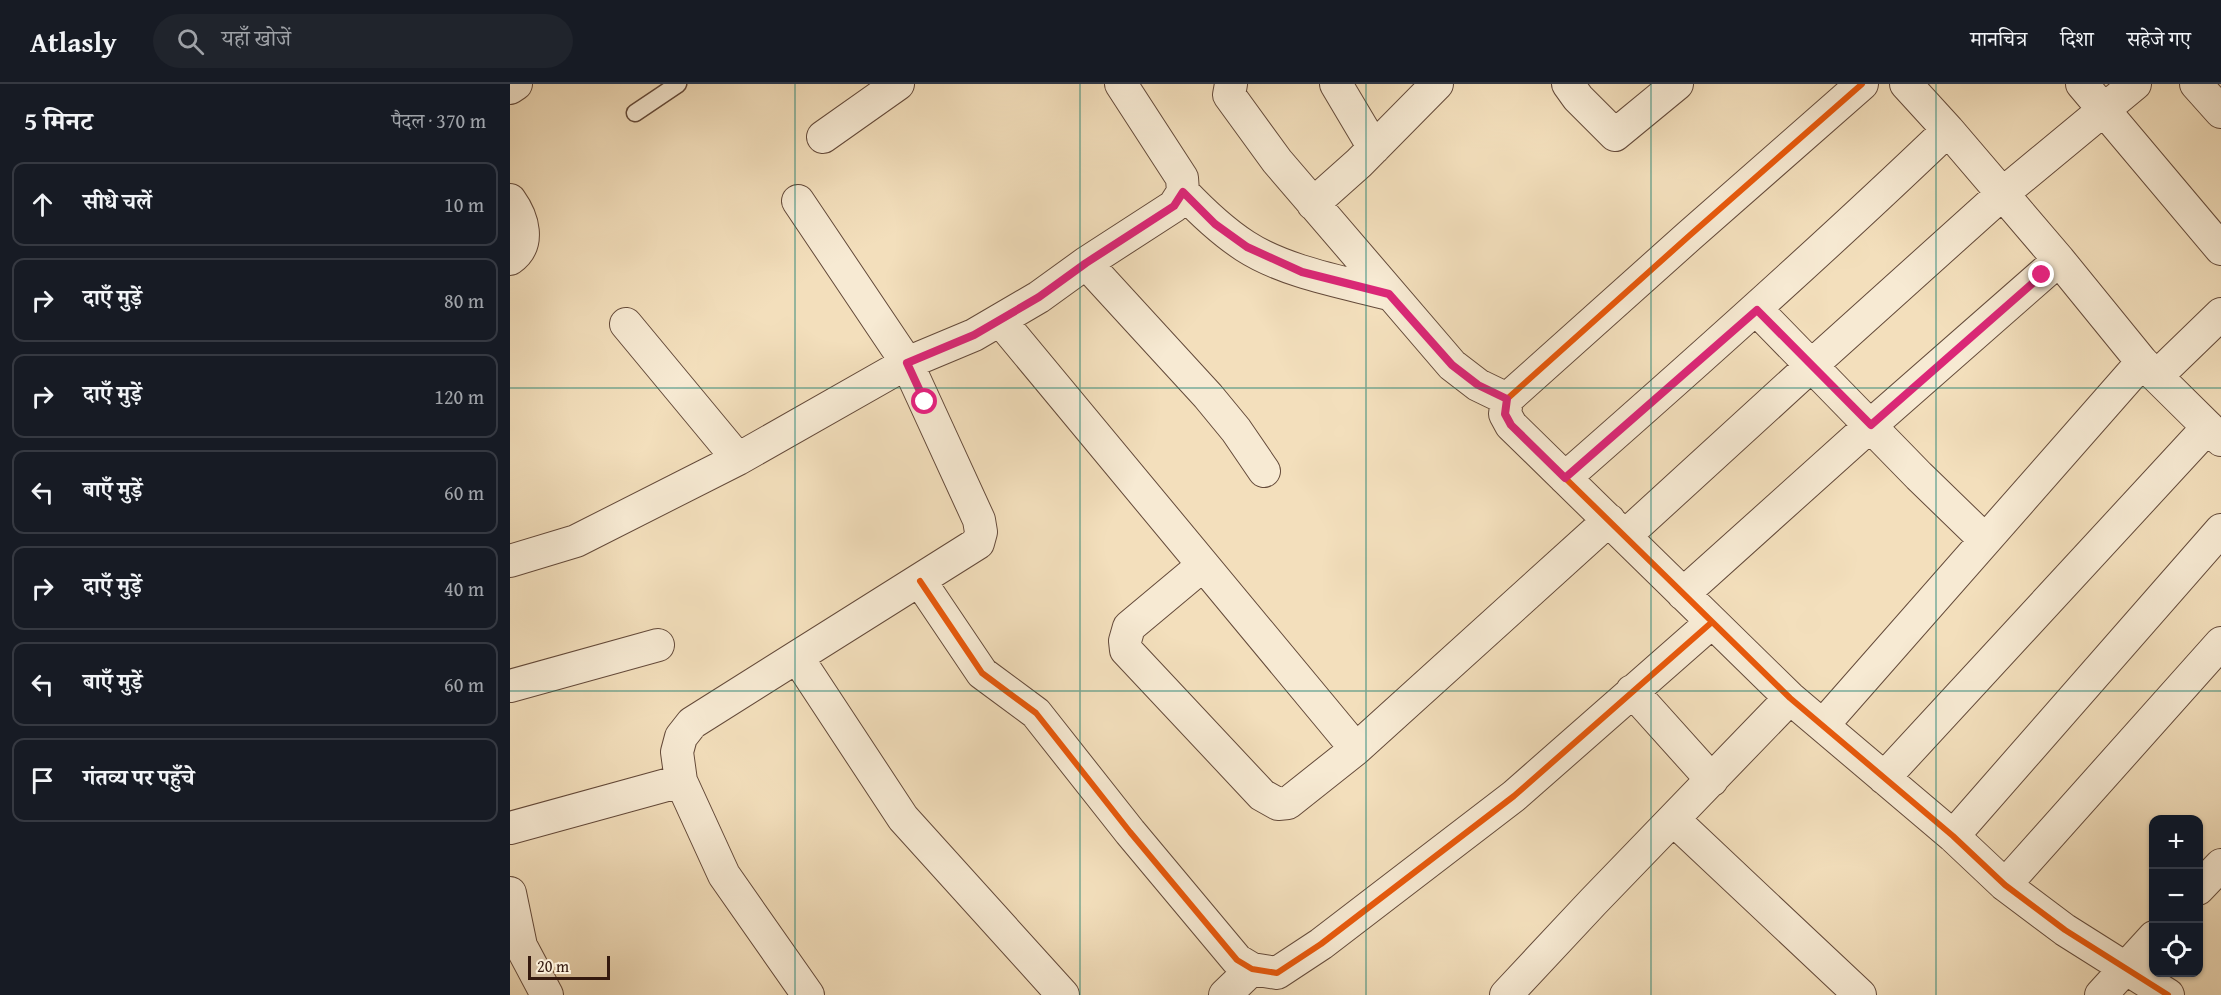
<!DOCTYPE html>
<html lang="hi">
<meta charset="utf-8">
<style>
:root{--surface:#171b24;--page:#20242c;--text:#f1f3f6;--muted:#9ea1a6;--line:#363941}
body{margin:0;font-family:"Gentium Book Plus","Noto Serif Devanagari",serif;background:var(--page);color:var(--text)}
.controls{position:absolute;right:18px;bottom:18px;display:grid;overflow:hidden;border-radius:12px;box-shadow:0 2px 4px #0004}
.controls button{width:54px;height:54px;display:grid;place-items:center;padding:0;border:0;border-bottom:2px solid var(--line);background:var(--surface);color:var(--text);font:30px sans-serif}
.scale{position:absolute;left:18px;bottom:15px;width:82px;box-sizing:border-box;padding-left:6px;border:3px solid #34190e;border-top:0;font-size:16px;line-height:21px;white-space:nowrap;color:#34190e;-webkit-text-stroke:4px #f7ead3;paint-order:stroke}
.stop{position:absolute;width:18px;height:18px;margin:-14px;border:4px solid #db2777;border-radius:50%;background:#fff}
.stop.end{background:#db2777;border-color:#fff;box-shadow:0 2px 6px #0008}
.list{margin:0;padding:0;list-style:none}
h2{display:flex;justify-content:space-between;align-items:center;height:78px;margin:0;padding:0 24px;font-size:26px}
h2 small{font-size:20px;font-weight:400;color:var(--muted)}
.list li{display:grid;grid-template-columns:39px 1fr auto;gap:18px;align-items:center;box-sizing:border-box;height:84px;margin:0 12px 12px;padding:0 12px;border:2px solid var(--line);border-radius:12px}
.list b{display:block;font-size:22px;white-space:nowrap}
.list em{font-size:20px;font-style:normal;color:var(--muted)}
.icon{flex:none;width:33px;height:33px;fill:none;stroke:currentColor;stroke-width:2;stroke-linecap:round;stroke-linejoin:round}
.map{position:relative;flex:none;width:1711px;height:911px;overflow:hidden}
header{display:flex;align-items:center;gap:36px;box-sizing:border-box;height:84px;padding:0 30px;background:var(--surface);border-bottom:2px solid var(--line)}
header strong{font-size:28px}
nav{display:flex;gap:33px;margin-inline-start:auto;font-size:21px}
.search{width:420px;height:54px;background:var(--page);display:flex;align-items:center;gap:15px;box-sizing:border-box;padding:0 21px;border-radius:33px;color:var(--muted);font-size:22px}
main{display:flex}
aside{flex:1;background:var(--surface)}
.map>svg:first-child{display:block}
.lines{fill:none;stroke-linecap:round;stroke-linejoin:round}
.service-casing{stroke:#644a3a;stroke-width:19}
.minor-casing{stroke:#644a3a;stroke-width:34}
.service{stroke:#f7ead3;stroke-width:16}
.minor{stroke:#f7ead3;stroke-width:32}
.cycleway-casing{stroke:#f7ead3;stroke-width:10}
.cycleway{stroke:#e8590c;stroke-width:6}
.route{stroke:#db2777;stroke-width:8}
.grid{fill:none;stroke:#0f766e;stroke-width:1.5;stroke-opacity:0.55}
</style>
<header>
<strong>Atlasly</strong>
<div class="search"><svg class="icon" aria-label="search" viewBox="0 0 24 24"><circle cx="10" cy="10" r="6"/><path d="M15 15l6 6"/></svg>यहाँ खोजें</div>
<nav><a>मानचित्र</a><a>दिशा</a><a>सहेजे गए</a></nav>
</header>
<main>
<aside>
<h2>5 मिनट<small>पैदल · 370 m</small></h2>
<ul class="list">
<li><svg class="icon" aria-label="ahead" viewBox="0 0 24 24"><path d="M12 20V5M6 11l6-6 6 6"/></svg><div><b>सीधे चलें</b></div><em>10 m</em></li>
<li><svg class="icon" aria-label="right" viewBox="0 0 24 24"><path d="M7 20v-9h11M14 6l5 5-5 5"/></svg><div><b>दाएँ मुड़ें</b></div><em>80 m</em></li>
<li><svg class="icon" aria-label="right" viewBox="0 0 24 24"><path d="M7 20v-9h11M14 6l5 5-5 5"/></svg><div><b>दाएँ मुड़ें</b></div><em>120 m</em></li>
<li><svg class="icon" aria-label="left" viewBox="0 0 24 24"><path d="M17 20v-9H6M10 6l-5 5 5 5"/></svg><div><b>बाएँ मुड़ें</b></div><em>60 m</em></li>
<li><svg class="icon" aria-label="right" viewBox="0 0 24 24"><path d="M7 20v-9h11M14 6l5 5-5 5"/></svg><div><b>दाएँ मुड़ें</b></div><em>40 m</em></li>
<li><svg class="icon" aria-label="left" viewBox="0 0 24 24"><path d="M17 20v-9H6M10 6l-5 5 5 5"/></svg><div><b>बाएँ मुड़ें</b></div><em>60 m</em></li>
<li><svg class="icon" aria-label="arrive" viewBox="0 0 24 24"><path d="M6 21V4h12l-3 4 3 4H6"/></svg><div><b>गंतव्य पर पहुँचे</b></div></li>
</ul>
</aside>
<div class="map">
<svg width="1711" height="911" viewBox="0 0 1711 911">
<rect width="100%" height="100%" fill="#f3dfbc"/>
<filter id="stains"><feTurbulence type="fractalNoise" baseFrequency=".00333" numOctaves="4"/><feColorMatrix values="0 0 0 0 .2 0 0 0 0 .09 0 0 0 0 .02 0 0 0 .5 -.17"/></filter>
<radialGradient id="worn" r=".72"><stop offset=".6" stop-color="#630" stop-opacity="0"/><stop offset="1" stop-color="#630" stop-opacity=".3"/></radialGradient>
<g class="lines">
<g class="service-casing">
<path id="service" d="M125,29L168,0"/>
</g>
<g class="minor-casing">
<path id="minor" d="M721,0L719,11L767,77L942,281L968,301L997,315
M826,0L864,64
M1058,0L1068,14L1105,51L1167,0
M1352,0L1179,152L997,315L995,330L1001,341L1280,614L1443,752L1495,801L1555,846L1658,911
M1396,0L1438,46L1549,176L1632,278L1711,356
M1572,0L1711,165
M1686,0L1711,28
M0,4L6,0
M313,53L388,0
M673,108C692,128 712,147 735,162C775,188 833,198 879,210
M0,116C13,134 21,160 0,175
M288,117L397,279L469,436L471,448L468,459L182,639L171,653L167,668L171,697L214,791L298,911
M803,120L849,79L927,0
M576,179L698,312L726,346L754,387
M1247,226L1409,392L1475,456
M490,236L846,665
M116,240L228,375
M1647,292L1711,230
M1055,394C1185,280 1313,166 1438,46
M1115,452L1302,281L1492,110L1625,0
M0,477L66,457L228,375L397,279L464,251L529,213L576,179L664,122L673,108L672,94L611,0
M692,482L619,543L615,557L616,566L752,711L768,720L778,719L846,665L1099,436
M410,497L472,589L526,629L620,748L727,876L742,885L767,889L811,860L1004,712L1202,538
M1173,510L1361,341L1549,176
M287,573L393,734L553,911
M0,602L148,561
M1122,607L1202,696
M1313,641L1632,278
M1374,694L1698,343
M1164,736L1350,911
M0,744L171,697
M1443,752L1711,446
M1495,801L1711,559
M1688,805L1711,781
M0,809L11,862L37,911
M715,911L742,885
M996,911L1083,818L1280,614
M1591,911L1644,853"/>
</g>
<use href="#service" class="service"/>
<use href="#minor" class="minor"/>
<g class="cycleway-casing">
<path id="cycleway" d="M1352,0L1179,152L997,315L995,330L1001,341L1280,614L1443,752L1495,801L1555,846L1658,911
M410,497L472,589L526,629L620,748L727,876L742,885L767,889L811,860L1004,712L1202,538"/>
</g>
<use href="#cycleway" class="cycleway"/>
</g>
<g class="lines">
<path class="route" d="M415,318L397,279L464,251L529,213L576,179L664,122L673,108L705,140L737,163L792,188L879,210L942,281L968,301L997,315L995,330L1001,341L1055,394L1247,226L1361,341L1532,191"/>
</g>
<path class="grid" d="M285,0V911M570,0V911M856,0V911M1141,0V911M1426,0V911M0,304H1711M0,607H1711"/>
<rect width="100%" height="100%" filter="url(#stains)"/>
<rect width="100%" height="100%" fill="url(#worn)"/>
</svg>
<div class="controls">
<button>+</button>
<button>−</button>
<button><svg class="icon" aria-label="locate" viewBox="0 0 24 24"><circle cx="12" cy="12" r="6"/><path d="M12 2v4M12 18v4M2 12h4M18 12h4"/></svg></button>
</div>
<div class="scale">20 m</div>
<div class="stop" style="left:415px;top:318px"></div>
<div class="stop end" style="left:1532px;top:191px"></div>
</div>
</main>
